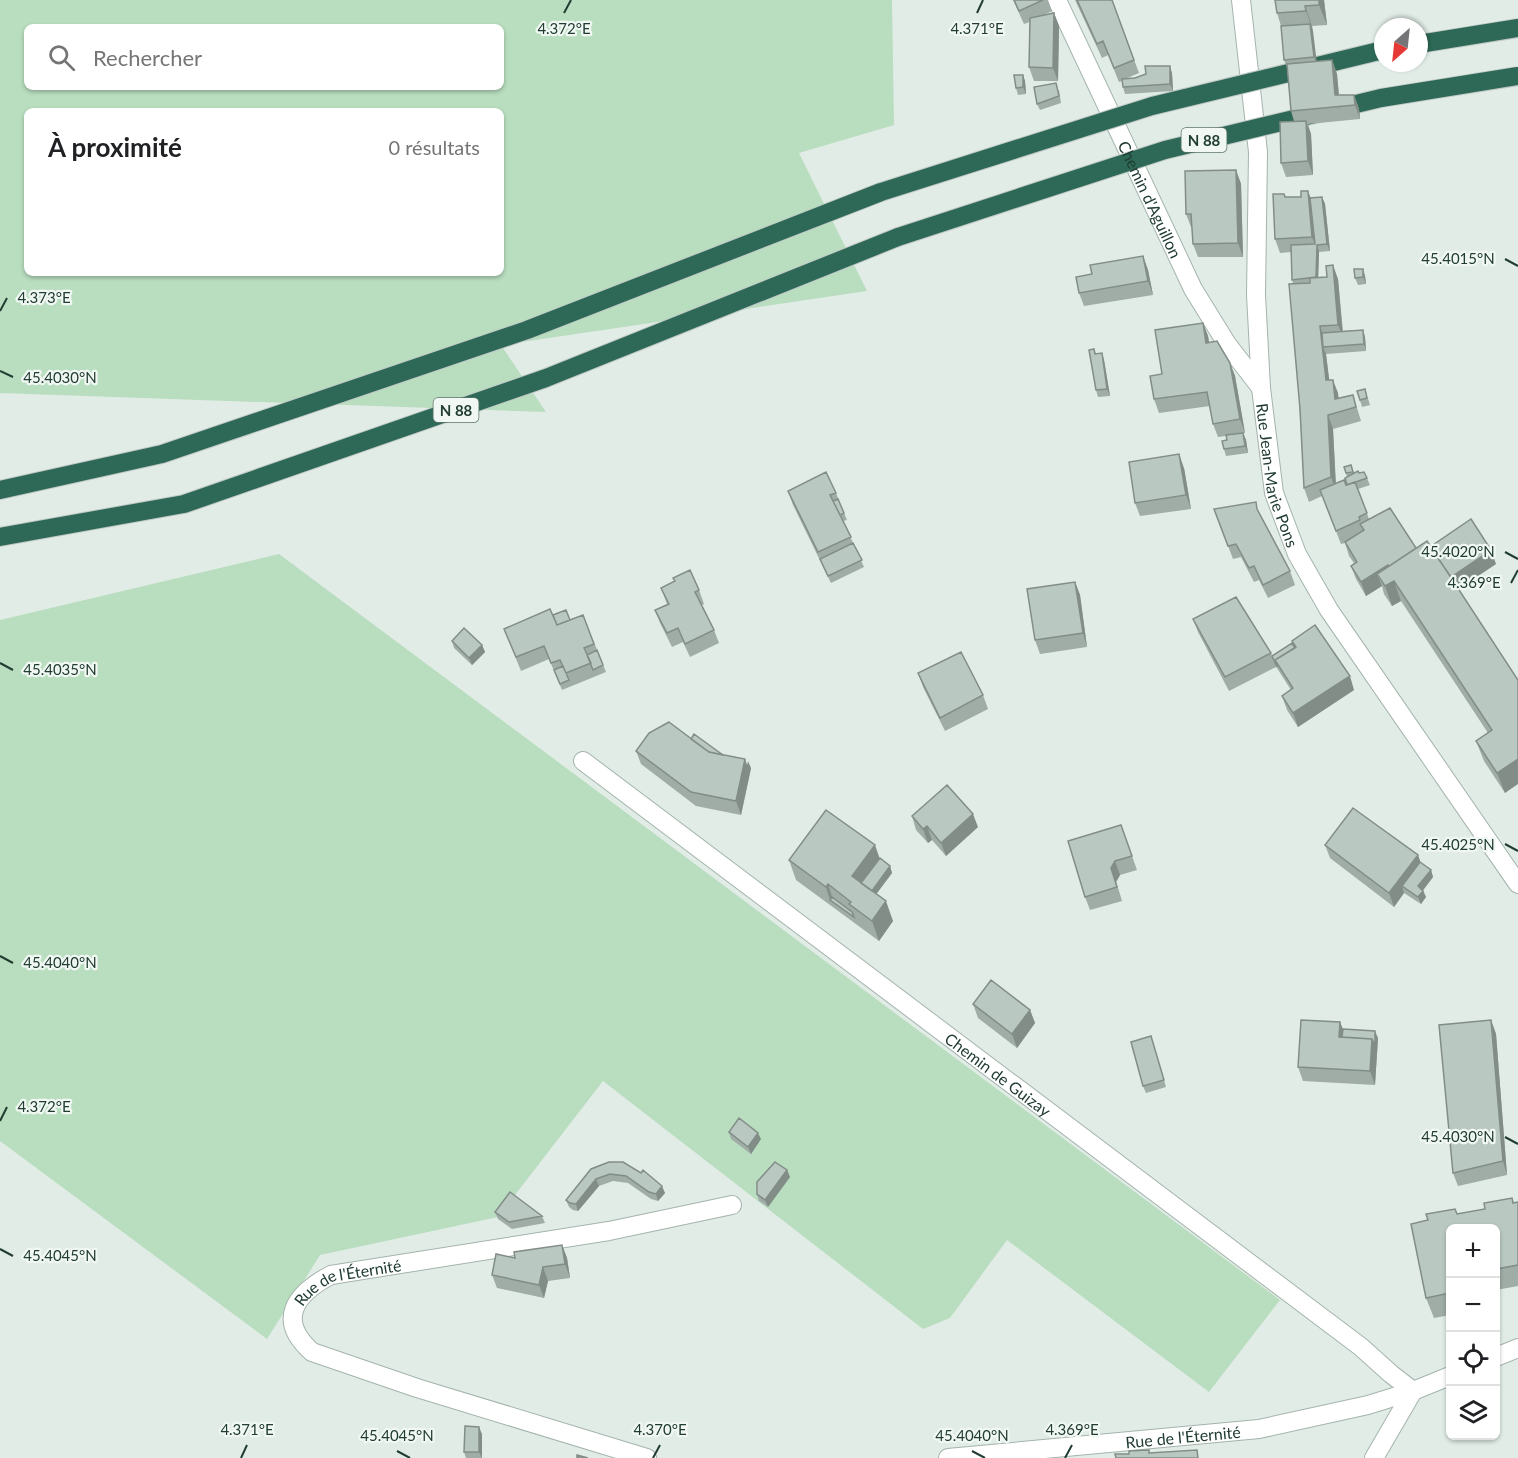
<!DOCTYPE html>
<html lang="fr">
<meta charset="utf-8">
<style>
:root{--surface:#fff;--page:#f2f2f2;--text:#202124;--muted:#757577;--line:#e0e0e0}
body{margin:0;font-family:Lato,sans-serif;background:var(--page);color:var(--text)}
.controls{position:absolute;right:18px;bottom:18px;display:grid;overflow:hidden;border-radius:9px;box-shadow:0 2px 4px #0004}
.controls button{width:54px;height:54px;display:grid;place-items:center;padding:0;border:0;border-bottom:2px solid var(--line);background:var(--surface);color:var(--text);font:30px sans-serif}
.compass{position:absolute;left:1374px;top:18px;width:54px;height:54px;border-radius:50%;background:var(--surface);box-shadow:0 2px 4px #0004;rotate:207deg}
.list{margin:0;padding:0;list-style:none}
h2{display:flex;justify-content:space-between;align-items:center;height:78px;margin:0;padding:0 24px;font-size:26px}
h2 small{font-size:20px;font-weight:400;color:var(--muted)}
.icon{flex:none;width:33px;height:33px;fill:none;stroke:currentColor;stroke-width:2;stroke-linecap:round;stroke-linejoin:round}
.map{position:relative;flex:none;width:1518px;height:1458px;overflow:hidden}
.search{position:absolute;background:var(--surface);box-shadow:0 2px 4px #0004;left:24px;top:24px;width:480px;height:66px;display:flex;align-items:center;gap:15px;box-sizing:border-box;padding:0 21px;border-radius:9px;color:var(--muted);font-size:22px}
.panel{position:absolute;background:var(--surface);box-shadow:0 2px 4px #0004;left:24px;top:108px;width:480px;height:168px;border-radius:9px}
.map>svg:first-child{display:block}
.green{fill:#b9ddbf;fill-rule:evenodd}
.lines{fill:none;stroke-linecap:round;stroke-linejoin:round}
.street-casing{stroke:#a4b4ac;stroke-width:20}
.highway-casing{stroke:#c1c9c6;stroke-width:20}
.street{stroke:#fff;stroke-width:18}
.highway{stroke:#2d6956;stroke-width:18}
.highway-bridge-casing{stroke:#c1c9c6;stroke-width:20;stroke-linecap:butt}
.highway-bridge{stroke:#2d6956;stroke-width:18}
.wall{fill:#9fada6}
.shaded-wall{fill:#828d87}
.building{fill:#b9c9c1;stroke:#828d87;stroke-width:1.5}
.ticks{fill:none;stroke:#213d32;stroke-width:2}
.labels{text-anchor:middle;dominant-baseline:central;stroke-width:4.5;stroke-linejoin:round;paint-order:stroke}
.shield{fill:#f1f8f4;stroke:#5f756c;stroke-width:1.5}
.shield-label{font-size:15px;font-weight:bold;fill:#213d32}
.street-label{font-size:16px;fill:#213d32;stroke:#f1f8f4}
.ticks-label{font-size:15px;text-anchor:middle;fill:#213d32;stroke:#f1f8f4;stroke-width:4.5;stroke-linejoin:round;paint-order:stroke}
</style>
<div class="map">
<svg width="1518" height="1458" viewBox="0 0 1518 1458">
<rect width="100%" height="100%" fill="#e1ece6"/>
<path class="green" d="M0,0H892L894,125L799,153L867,291L501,345L546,412L0,393ZM27,27H501V87H27ZM27,111H501V273H27Z
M279,554L1280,1300L1209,1392L1007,1240L950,1318L923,1329L603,1081L498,1217L320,1255L267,1339L0,1141V620Z"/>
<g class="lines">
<g class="street-casing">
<g id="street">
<path id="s1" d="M1057,0L1193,289L1227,344L1261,388"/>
<path id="s2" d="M1241,0L1258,152L1256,295L1261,388L1274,493L1297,554L1329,610L1518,884"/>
<path id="s3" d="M583,761L1361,1347L1391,1374L1413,1391"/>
<path d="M1496,1357L1518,1348"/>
<path id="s4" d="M647,1458L417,1388L312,1352C276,1320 295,1294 331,1275L609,1231L732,1205"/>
<path id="s5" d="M948,1458L1259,1429L1368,1405L1413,1391"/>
<path d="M1374,1458L1413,1391L1450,1376"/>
</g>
</g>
<g class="highway-casing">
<path id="highway" d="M1419,44L1518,28
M0,490L162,454L527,330L881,192
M0,537L184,504L546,378L898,237"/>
</g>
<use href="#street" class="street"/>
<use href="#highway" class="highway"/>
<g class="highway-bridge-casing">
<path id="highway-bridge" d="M881,192L1152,106L1383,50
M898,237L1165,150L1381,98L1518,76"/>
</g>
<use href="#highway-bridge" class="highway-bridge"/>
</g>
<path class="wall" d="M1013,0H1048L1052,11L1044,15L1054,13L1059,26L1058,81H1034L1029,67L1030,22L1024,24Z
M1075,0H1112L1139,73L1125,79L1172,73L1173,91L1125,94L1123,87L1122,81L1119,82L1108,55L1102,58Z
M1275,0H1324L1327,25L1312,26L1316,62L1332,60L1337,74L1339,95H1354L1359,109L1360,119L1308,124L1311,134L1313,175L1286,177L1281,163L1294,121L1291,111L1287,67L1284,60L1281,26L1277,13Z
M1023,75L1025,81L1026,94L1018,95L1016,88Z
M1059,90L1061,103L1040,110L1037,104Z
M1236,170L1241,184L1243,257H1198L1193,244L1192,227H1191L1186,214Z
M1284,194L1286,197H1322L1325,204L1330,251L1319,252L1318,277L1338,279L1343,331L1363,330L1365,337L1366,351L1326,354L1329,380L1338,393V398L1353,395L1361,421L1333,429L1336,484L1346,485H1347V477L1344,467L1351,465L1354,473L1364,472L1370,485L1358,489L1369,519L1416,548L1430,547L1496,564L1458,589L1518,680L1505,793L1484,761L1476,741L1488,733L1401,601L1392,606L1384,594L1382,586L1366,596L1356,579L1351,566L1354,563L1349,556L1345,543L1341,544L1322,496L1309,502L1304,488L1291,252L1280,253L1275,239Z
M1143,256L1148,270L1153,295L1084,306L1079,293L1092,274Z
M1363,269L1365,276L1366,284L1358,285L1355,278Z
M1203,323L1208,336L1209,342L1230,363L1235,376L1245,433H1243L1246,440L1248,453L1226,456L1224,449L1227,440L1226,436L1218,437L1213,424L1210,406L1159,413L1154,399L1162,374Z
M1094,349L1096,354L1104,360L1110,396L1098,397L1096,390Z
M1365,389L1370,405L1362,407L1360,400Z
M1184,468L1191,509L1140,516L1135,503Z
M788,491L836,493L847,520L843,521L864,567L831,583L793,505Z
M1214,509L1261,516L1290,571L1295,585L1268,598L1259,580L1254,582L1241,557L1233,559Z
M1075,582L1080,595L1087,647L1040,654L1035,640Z
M661,588L699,590L704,604L702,605L714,630L719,643L690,657L683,642L672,647L660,623L655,610L667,604Z
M553,615L570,620L583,615L606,672L562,690L549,659L521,671L504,629Z
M1193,619L1271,653L1272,656L1294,647L1292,641L1354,690L1298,727L1287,710L1282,696L1291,690L1275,665L1276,667L1229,691L1198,632Z
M452,641L482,645L485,652L472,665L454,648Z
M918,673L983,695L988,709L945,731L923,687Z
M691,739L723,755L751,768L741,815L696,806L641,764L636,751Z
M912,816L978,827L946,856L932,840L928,843L916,830Z
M1121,825L1137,870L1120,875L1116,882L1122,901L1090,910L1085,897Z
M1325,845L1418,855L1420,862L1431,870L1433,877L1423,890L1426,897L1421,904L1404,893L1394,907L1330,858Z
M880,858L890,866L892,873L876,894L893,921L879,941L796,880L789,860Z
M973,1004L1030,1010L1035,1023L1017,1048L978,1018Z
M1491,1020L1496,1034L1507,1175L1458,1186L1453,1173Z
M1340,1022L1343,1029L1378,1038L1375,1085L1303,1081L1298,1067Z
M1151,1036L1166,1087L1146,1093L1143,1086Z
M729,1132L761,1139L751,1154L731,1139Z
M591,1169L641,1173L665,1193L658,1201L651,1199L628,1183L613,1181L599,1186L578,1211L573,1210L569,1207L566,1200Z
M787,1170L790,1177L768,1207L759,1201L757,1194Z
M1512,1198L1514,1203L1518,1202V1286L1496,1290V1228H1450V1315L1434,1318L1426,1298L1411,1224L1428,1220L1426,1214L1455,1209L1457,1214L1485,1209L1484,1203Z
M495,1212L542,1216L545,1223L512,1229L498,1219Z
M562,1245L567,1258L570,1278L548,1281L544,1298L497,1288L492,1275L515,1258Z
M482,1434V1458H466L464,1452Z"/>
<path class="shaded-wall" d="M1319,0H1324L1327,25L1319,5Z
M1305,6L1312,26L1313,31L1306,11Z
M1054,13L1059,26L1058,81L1053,68Z
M1310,24L1313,31L1317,64L1314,57Z
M1332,60L1337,74L1340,109L1335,95Z
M1170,66L1172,73L1173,91L1170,84Z
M1023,75L1025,81L1026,94L1023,87Z
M1354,95L1359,109L1360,119L1355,105Z
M1306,121L1311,134L1313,175L1308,161Z
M1236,170L1241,184L1243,257L1238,243Z
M1308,191L1313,204L1317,245L1319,252L1318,285L1316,278L1317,249L1312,237Z
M1322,197L1325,204L1330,251L1327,244Z
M1143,256L1148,270L1153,295L1148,281Z
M1333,265L1338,279L1343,338L1338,325Z
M1363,269L1365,276L1366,284L1363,277Z
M1203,323L1208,336L1211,356L1206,343Z
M1320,326L1325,340L1323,347L1326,354L1331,394L1326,380Z
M1363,330L1365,337L1366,351L1364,344Z
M1102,353L1104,360L1110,396L1107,389Z
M1230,363L1235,376L1245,433L1240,419Z
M1333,380L1338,393L1340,412L1335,399Z
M1328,415L1333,429L1336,490L1331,477Z
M1243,433L1246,440L1248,453L1245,446Z
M1179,454L1184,468L1191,509L1186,495Z
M1491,550L1496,564L1454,592L1450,578Z
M1388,565L1393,579L1377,574L1382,586L1366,596L1361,582Z
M1394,581L1401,601L1392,606L1385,586Z
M1075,582L1080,595L1087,647L1083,633Z
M482,645L485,652L472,665L469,658Z
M1350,676L1354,690L1298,727L1293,713Z
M745,759L750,773L741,815L736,801Z
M1518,759V784L1505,793L1497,773Z
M748,761L751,768L750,773L747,766Z
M973,814L978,827L946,856L941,843Z
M927,826L932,840L928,843L923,829Z
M875,845L882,865L862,893L852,876Z
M1418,855L1423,869L1402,886L1404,893L1394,907L1389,893Z
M1115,861L1120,875L1116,882L1122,901L1111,868Z
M890,866L892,873L869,904L867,897Z
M1431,870L1433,877L1421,893L1418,886Z
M828,884L834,903L830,900L826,887Z
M1423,891L1426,897L1421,904L1418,897Z
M886,901L893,921L879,941L872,921Z
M1030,1010L1035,1023L1017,1048L1012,1034Z
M1491,1020L1496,1034L1507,1175L1503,1161Z
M1340,1022L1345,1035V1044L1339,1037Z
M1375,1031L1378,1038L1375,1085L1370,1071L1372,1039Z
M758,1133L761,1139L751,1154L748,1147Z
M787,1170L790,1177L768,1207L765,1200Z
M596,1179L599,1186L578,1211L576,1204Z
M662,1186L665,1193L658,1201L656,1194Z
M562,1245L567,1258L570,1278L565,1264Z
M543,1267L548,1281L544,1298L539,1285Z
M479,1427L482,1434V1458L479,1452Z"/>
<path class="building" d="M1014,0H1043L1019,11Z
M1077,0H1112L1134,60L1114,68L1103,41L1097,44Z
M1275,0H1319V5L1305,6L1306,11L1277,13Z
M1054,13L1053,68L1029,67L1030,18Z
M1310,24L1314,57L1284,60L1281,26Z
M1332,60L1335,95H1354L1355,105L1291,111L1287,64Z
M1145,66H1170V84L1123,87L1122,79L1135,78L1146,74Z
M1014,75H1023V87L1016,88Z
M1056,83L1059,96L1037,104L1034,87Z
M1306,121L1308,161L1281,163L1280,122Z
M1236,170L1238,243L1193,244L1191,214H1186L1185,171Z
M1301,191H1308L1312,237L1275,239L1273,194H1284L1285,197H1301Z
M1322,197L1327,244L1317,245L1316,277L1292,280L1291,245L1315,244L1310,198Z
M1143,256L1148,281L1079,293L1076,277L1092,274L1090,265Z
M1333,265L1338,325L1320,326L1326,380H1333L1335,399L1353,395L1356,407L1328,415L1331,477L1304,488L1300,409L1289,284L1310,283V278L1327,277L1326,266Z
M1354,269H1363V277L1355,278Z
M1203,323L1206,343L1217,341L1230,363L1240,419L1213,424L1207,392L1154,399L1150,376L1162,374L1155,330Z
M1363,330L1364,344L1323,347L1322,333Z
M1094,349L1095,354L1102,353L1107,389L1096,390L1089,350Z
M1365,389L1367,398L1360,400L1357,391Z
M1243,433L1245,446L1224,449L1222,441L1227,440L1226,435Z
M1179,454L1186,495L1135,503L1129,462Z
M1351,465L1353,472L1346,473L1344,467Z
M1358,471L1359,473L1364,472L1367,478L1347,485L1345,478Z
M826,472L836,493L830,495L851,537L818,552L788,491Z
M1344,480L1346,485L1355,482L1367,513L1359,517L1360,520L1336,531L1320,490Z
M838,499L844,513L840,515L833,501Z
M1256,502L1257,509L1290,571L1263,585L1254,566L1249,568L1236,544L1228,546L1214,509Z
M1390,508L1416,548L1389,566L1388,565L1361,582L1351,566L1357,562L1345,542L1364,530L1360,524Z
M1471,519L1491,550L1451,577L1430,547Z
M1427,541L1518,680V759L1497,773L1476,741L1492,730L1394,581L1385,586L1377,574Z
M853,543L862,560L828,576L820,559Z
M690,570L699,590L695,592L714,630L685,644L678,628L667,633L655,610L669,604L661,588L675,581L673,578Z
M1075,582L1083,633L1035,640L1027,589Z
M1236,597L1271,653L1225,677L1193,619Z
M550,609L557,625L583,615L594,644L584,648L591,663L566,673L560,660L551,663L544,646L516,657L504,629Z
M566,610L570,620L557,625L553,615Z
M1315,625L1350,676L1293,713L1282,696L1293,688L1275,660L1296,647L1292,641Z
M464,628L482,645L469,658L452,641Z
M1292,643L1295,648L1275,660L1277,667L1272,656Z
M597,650L603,665L593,670L587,655Z
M961,652L983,695L940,718L918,673Z
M563,666L569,680L560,684L554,670Z
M669,722L709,752L745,759L736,801L691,792L636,751L649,733Z
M694,734L723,755L709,752L691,739Z
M947,785L973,814L941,843L927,826L923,829L912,816Z
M1353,808L1418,855L1389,893L1325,845Z
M826,810L875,845L852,876L886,901L872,921L849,904L851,902L828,884L826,887L789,860Z
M1121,825L1132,856L1115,861L1111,868L1117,887L1085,897L1068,841Z
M880,858L890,866L872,891L861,883Z
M1420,862L1431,870L1418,886L1423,891L1418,897L1402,886Z
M832,897L852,912L854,917L830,900Z
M991,980L1030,1010L1012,1034L973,1004Z
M1301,1020L1340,1022L1339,1037L1372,1039L1370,1071L1298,1067Z
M1491,1020L1503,1161L1453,1173L1439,1025Z
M1343,1029L1375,1031V1046L1372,1039L1342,1037Z
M1151,1036L1164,1080L1143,1086L1131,1042Z
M739,1118L758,1133L748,1147L729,1132Z
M609,1162H623L641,1173L643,1170L662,1186L656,1194L649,1192L626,1176L610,1174L596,1179L576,1204L570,1203L566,1200L591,1169Z
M775,1162L787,1170L765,1200L757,1194V1182Z
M510,1192L542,1216L509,1222L495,1212Z
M1512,1198L1513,1203L1518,1202V1265L1496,1269V1228H1450V1293L1426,1298L1411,1224L1428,1220L1426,1214L1455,1209L1457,1214L1485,1209L1484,1203Z
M562,1245L565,1264L543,1267L539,1285L492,1275L496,1254L515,1258L514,1252Z
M465,1426L479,1427V1452H464Z
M1149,1450V1453L1197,1450L1198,1458H1116L1115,1454H1129V1451Z
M577,1455L588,1458H577Z"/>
<path class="ticks" d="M564,13L571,0M977,13L983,0M1505,259L1518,266M0,311L7,298M0,371L13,377M1505,552L1518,559M1511,583L1518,570M0,663L13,670M1505,844L1518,851M0,956L13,963M0,1121L7,1107M1505,1137L1518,1144M0,1249L13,1256M397,1451L410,1458M972,1451L985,1458M241,1458L247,1445M653,1458L660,1445M1065,1458L1072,1445"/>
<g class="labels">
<g class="shield">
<rect x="1181.5" y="128" width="45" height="24" rx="4.5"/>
<rect x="433.5" y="398" width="45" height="24" rx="4.5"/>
</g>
<g class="shield-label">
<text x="1204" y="140">N 88</text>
<text x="456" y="410">N 88</text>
</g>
<g class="street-label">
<text stroke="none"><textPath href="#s1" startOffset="220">Chemin d'Aguillon</textPath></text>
<text stroke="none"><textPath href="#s2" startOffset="478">Rue Jean-Marie Pons</textPath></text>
<text stroke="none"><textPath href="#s3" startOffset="520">Chemin de Guizay</textPath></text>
<text stroke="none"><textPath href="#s4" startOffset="465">Rue de l'Éternité</textPath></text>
<text stroke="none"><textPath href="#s5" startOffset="236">Rue de l'Éternité</textPath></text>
</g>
</g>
<g class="ticks-label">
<text x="564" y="34">4.372°E</text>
<text x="977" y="34">4.371°E</text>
<text x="1458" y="264">45.4015°N</text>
<text x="44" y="303">4.373°E</text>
<text x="60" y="383">45.4030°N</text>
<text x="1458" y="557">45.4020°N</text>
<text x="1474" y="588">4.369°E</text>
<text x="60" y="675">45.4035°N</text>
<text x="1458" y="850">45.4025°N</text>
<text x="60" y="968">45.4040°N</text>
<text x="44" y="1112">4.372°E</text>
<text x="1458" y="1142">45.4030°N</text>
<text x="60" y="1261">45.4045°N</text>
<text x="247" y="1435">4.371°E</text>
<text x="660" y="1435">4.370°E</text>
<text x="1072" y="1435">4.369°E</text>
<text x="397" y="1441">45.4045°N</text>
<text x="972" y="1441">45.4040°N</text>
</g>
</svg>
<div class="controls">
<button>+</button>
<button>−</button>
<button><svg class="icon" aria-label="locate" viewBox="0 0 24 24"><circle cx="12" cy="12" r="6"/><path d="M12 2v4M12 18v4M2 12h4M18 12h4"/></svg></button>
<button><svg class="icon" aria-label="layers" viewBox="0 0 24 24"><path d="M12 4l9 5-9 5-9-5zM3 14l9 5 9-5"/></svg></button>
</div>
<svg class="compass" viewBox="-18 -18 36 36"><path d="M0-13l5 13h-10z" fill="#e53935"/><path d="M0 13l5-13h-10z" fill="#757577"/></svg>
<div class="search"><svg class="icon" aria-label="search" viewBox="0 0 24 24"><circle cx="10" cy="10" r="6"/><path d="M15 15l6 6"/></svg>Rechercher</div>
<section class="panel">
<h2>À proximité<small>0 résultats</small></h2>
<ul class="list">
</ul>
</section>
</div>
